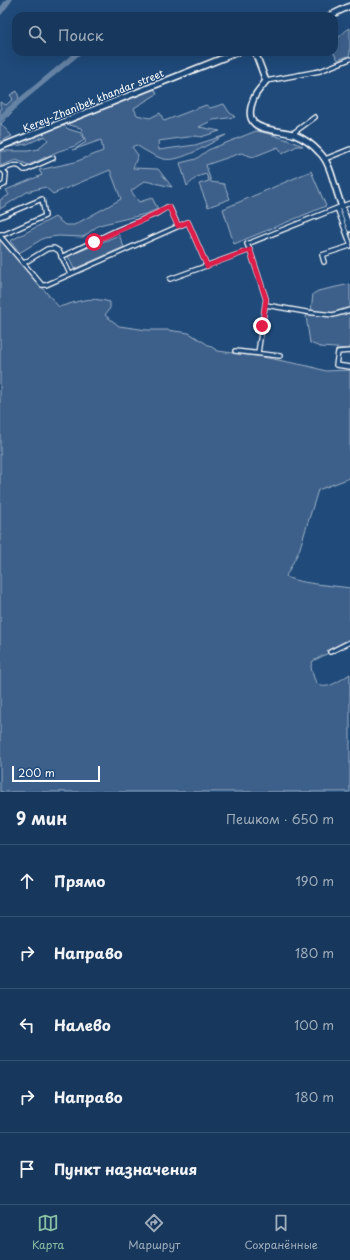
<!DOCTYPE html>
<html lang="ru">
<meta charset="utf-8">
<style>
:root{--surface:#17385c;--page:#203f62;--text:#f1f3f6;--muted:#9eacbb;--line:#365272;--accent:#8abfa5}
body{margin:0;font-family:"Playpen Sans",sans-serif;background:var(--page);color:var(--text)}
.scale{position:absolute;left:12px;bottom:10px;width:88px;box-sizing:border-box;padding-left:4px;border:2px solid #fff;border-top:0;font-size:11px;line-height:14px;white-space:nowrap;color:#fff;-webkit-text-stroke:3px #1f4a7a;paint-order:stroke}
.stop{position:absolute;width:12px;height:12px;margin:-9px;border:3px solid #e11d48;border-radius:50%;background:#fff}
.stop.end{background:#e11d48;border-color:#fff;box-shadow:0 1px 4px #0008}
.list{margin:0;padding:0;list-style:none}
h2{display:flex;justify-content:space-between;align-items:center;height:52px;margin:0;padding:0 16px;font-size:17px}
h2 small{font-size:13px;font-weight:400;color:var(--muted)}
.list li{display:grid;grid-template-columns:26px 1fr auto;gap:12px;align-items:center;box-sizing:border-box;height:72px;padding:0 16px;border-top:1px solid var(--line)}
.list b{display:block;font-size:15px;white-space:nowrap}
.list em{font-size:13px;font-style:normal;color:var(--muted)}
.icon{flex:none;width:22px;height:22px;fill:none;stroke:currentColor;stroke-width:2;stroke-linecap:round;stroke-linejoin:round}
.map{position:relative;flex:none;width:350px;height:792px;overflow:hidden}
.search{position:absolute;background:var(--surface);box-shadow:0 4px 16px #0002;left:12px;right:12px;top:12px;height:44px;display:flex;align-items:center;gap:10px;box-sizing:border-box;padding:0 14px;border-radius:12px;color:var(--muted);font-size:15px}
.sheet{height:412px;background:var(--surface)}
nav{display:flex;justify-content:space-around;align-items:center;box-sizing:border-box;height:56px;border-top:1px solid var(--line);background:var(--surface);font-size:11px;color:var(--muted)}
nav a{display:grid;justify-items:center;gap:2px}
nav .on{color:var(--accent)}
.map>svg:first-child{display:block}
.green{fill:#3c618b;stroke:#9eb0c5}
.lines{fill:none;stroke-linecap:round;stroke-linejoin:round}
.river{stroke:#6583a4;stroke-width:5.5}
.street-casing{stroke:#fff;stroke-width:6}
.secondary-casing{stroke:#fff;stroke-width:8}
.street{stroke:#1f4a7a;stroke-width:3.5}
.secondary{stroke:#1f4a7a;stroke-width:5}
.route{stroke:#e11d48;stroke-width:5}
.labels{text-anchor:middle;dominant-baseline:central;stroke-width:3;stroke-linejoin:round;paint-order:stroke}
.street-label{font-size:10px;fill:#fff;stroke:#1f4a7a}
</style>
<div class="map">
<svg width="350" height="792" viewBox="0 0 350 792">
<rect width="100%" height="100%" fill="#1f4a7a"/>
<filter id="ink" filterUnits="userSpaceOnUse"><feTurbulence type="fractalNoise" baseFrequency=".025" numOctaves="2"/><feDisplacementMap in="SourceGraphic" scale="8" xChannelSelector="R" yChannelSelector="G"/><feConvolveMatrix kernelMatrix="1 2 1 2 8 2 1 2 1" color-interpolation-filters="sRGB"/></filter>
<g filter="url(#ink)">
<path class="green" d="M350,28V55L338,60L333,52L334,40C343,36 342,32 350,28Z
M154,88L157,94L134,108L137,115L150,118L160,113L164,121L206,105L210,108L224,104L229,112L235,117L213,120L199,127L220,131L201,137L196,136L158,141L159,150L195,145L226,135C210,143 181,163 163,159C154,156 144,150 136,145L132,147L138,155L133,168L158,169L172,187L145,181L131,191L139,202L152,198L158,209L146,214L99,225L83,237L58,236L44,238L19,253L10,241L55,217L65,225H74L121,199L110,170L53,194L45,187L27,192L0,209V200L9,195L6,190L42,175L39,170L75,162L103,151L101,140L73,150L86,142L81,128L66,124Z
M17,91L20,103L1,124L12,136L0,142V110L2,108L0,105V102L6,105L13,99L10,95Z
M65,126L68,129L81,133L84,140L75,146L59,151L29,165L16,160L0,166V151H28L39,149L43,144L48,140L45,136L27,144L9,147H7L57,127Z
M256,131C273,134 288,140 303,146H297L282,154L278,147L253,157L241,153L206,165L211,182L224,184L230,199L208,207L199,184L209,181L206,174L197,177L187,186L180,163L196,159L208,150Z
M311,171L326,206L234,244L223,209Z
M119,235L124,247L74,269L68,256Z
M0,239L59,307C80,301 88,296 110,302V308L105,315L119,326L147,330H167L189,333L218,351L263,357L308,366L326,371L350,370V478L318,490L299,551L286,576C292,583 338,586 350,588V642L313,661L311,666C311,670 313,674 314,678C321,696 340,680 350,674V792H0Z
M350,284V308L332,313L311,311L313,294L318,291Z
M350,313V349L320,347L310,343L306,316L309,315L335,316Z"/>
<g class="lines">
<path class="river" d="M0,12L9,0
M0,119L10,109L79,52"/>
<g class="street-casing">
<path id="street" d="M266,81L320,71L350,59
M292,134L315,117
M325,159L350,149
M0,170C9,168 17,161 24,170H26L53,158
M0,187L5,184L6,174L3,170
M337,208L350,243
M0,217L42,199L45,216L5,234H0
M0,236L42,285H46L188,222L207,266
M250,250L266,299L258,353
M61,257L117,230L156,214L167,207L170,208L178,226
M324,262L322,255L350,246
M24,263L47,249L54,248L59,251L70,274
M170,279L250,250L247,244L350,203
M266,305L306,312L333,315L350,310
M235,351L280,356
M350,351L338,352L336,365L350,367
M330,652L350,642"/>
</g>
<g class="secondary-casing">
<path id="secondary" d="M329,16L350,6
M255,52L266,81C262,87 256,92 254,98C239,133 272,128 293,134C303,138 313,145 320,153C329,162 332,177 336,189C340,202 345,216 350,229
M0,147L238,52"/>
</g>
<use href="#street" class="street"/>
<use href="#secondary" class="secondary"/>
</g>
</g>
<g class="lines" filter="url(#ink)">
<path class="route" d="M94,242C114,232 135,224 155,214C160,212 164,208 169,207L178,226L188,222L207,266L250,250L266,299L262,326"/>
</g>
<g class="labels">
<g class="street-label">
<text transform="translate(93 100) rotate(-22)">Kerey-Zhanibek khandar street</text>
</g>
</g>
</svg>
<div class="scale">200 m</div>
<div class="stop" style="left:94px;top:242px"></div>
<div class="stop end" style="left:262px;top:326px"></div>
<div class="search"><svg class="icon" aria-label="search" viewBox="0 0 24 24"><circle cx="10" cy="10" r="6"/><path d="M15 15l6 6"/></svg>Поиск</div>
</div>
<section class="sheet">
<h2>9 мин<small>Пешком · 650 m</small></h2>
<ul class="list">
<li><svg class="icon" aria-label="ahead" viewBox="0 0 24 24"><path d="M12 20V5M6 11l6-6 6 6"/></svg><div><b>Прямо</b></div><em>190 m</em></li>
<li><svg class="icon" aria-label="right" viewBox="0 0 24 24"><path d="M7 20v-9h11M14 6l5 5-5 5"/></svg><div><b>Направо</b></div><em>180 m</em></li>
<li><svg class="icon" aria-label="left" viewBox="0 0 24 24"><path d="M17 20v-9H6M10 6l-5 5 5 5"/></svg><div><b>Налево</b></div><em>100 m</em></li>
<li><svg class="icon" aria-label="right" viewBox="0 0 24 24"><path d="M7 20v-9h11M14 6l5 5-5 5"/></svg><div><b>Направо</b></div><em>180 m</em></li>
<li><svg class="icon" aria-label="arrive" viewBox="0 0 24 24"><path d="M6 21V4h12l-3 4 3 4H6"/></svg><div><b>Пункт назначения</b></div></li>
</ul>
</section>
<nav>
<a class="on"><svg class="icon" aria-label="map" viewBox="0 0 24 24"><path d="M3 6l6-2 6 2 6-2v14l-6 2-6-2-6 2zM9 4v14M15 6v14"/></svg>Карта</a>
<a><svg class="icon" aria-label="directions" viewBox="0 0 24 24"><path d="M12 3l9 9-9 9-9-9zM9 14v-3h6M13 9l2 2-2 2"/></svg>Маршрут</a>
<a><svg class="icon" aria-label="saved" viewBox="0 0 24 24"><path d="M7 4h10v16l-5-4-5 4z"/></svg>Сохранённые</a>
</nav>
